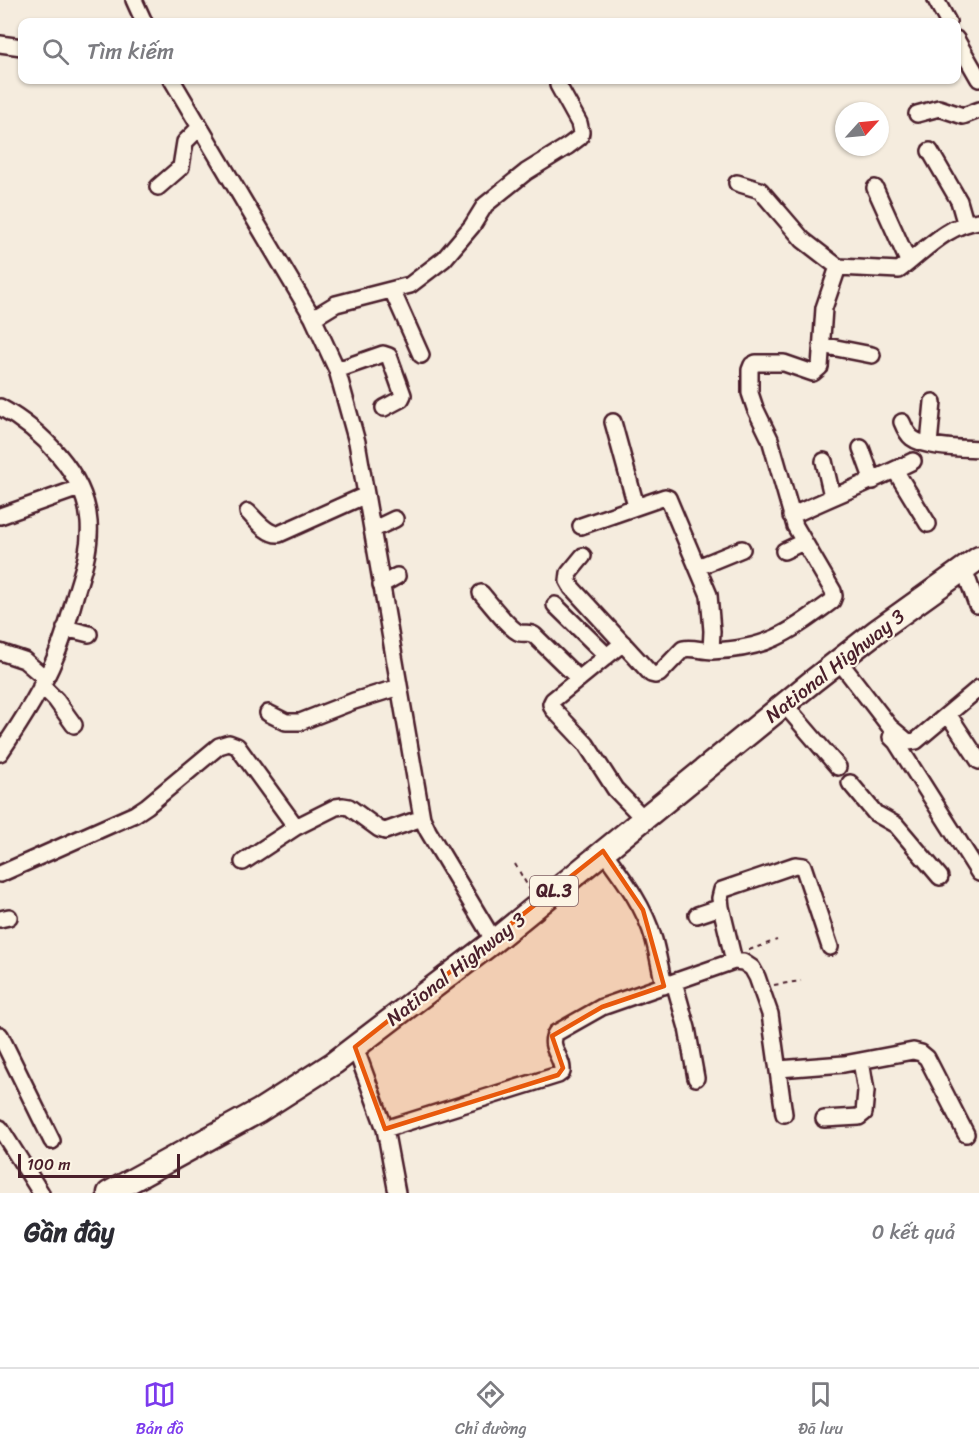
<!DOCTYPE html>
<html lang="vi">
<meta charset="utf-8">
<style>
:root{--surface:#fff;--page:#f2f2f3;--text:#2b2b33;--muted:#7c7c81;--line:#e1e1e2;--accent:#7c3aed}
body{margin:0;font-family:Sriracha,sans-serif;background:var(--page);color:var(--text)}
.compass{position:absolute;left:835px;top:102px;width:54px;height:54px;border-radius:50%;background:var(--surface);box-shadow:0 2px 4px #0004;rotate:63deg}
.scale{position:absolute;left:18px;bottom:15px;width:162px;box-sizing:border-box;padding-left:6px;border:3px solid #4a1f2b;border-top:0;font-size:16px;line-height:21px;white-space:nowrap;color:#4a1f2b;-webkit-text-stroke:4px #fcf5e5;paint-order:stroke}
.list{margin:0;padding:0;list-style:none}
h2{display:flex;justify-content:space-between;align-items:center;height:78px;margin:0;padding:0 24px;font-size:26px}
h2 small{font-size:20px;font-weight:400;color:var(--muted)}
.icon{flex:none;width:33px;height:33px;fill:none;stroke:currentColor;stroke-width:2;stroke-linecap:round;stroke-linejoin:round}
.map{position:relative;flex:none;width:979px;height:1193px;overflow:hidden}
.search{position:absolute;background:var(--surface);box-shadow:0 2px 4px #0004;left:18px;right:18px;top:18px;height:66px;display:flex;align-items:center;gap:15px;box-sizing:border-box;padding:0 21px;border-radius:12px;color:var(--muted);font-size:22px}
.sheet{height:174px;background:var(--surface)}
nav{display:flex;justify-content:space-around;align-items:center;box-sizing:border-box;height:84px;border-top:2px solid var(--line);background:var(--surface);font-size:16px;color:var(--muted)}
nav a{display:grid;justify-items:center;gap:3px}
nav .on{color:var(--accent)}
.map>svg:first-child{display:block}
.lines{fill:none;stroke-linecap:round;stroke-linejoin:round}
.minor-casing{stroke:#4a1f2b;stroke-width:20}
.highway-casing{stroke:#4a1f2b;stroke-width:27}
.path{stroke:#4a1f2b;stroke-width:2;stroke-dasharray:4.5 4.5;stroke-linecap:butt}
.minor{stroke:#fcf5e5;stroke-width:15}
.highway{stroke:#fcf5e5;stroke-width:22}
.marked{fill:#e8590c;fill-opacity:0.2;stroke:#e8590c;stroke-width:4.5;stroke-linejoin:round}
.labels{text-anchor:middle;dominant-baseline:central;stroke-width:4.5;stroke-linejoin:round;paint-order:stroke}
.shield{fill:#fcf5e5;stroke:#7f5f63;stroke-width:1.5}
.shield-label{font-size:18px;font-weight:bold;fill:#4a1f2b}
.street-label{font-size:20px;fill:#4a1f2b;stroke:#fcf5e5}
</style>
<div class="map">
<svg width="979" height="1193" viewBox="0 0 979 1193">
<rect width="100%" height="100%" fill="#f5ecde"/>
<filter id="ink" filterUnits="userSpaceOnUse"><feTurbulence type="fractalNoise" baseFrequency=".0167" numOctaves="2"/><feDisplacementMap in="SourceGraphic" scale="12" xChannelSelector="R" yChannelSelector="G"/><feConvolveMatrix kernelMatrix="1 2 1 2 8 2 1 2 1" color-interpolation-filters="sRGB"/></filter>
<g filter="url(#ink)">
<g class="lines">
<g class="minor-casing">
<path id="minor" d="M134,0L144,22
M936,0L948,22
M956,39L979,79
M0,44L22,47
M172,80L313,318L337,370L357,442L422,818L428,831L494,941
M917,114L939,108L963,116L979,110
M930,151L959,201L965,222
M737,183L760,190L803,240L838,267L899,270C923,252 948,224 979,221
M158,187L181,167L185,142L200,127
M875,188L908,261
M392,290L421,355
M313,318L336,304L410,285L444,259L472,226L485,205L526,172L568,146L580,137L581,132L579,123L558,85
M821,345L872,355
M337,370L383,354L389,356L403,395L401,399L384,408
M0,407C40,429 86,474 89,522C91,547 83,570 76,593C70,615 64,638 55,658C41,692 20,724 0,753
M613,422L636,506
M902,422C904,427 907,434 912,438C925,448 962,448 979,449
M929,444L933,402
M861,448L873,481
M824,461L832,496
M895,470L928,524
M248,512C256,520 267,535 279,534L366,495
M0,516L79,488
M791,516C831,497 873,481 913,461
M581,526L665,497L668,498L709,595L712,631L711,651
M372,530L395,519
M784,551L803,542
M583,556L569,573L568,581L572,588L651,674L655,675L659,674L683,649C693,647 702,651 712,651C768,649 788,633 832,601L834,596L833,591L795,526L770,439L755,408L750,393V370L752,365L756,363H784L813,373L820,367L824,308L838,267
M698,567L742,549
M964,569L977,605
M381,585L397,576
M481,593C489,602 510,630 520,633C526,634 529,632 534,635L579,679
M555,605L607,656
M65,628L89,634
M623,643L553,700L551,704L553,709L586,744L615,789L643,818
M0,652L24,660L45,678
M839,661L890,727L908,742L916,741L979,688
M41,685L56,700L74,725
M784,704L838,767
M268,713L286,722H300L354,701L399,687
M948,714L979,761
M891,737L896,742L979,873
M850,783L875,813L896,825L940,877
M603,851C623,878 645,907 654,940C658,955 661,971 664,986
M243,862L296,827L336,807L343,806L349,807L379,829L385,831L422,818
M0,874L135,814L147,806L219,746L229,743L237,746L296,827
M697,915L721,907
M0,919L9,917
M734,961L721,907L720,898L722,890L795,865L803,866L830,947
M674,982L687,1028L696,1078
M0,1035L52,1141
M355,1047L385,1129L397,1193
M779,1069L844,1064L913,1051L921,1053L927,1058L966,1134
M824,1119L859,1117L864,1113L866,1091L861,1061
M0,1128L41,1193
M385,1129L558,1075L562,1072C564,1058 547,1047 556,1033L602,1007L734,961L743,962L752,968L757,977L770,1014L784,1114"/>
</g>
<g class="highway-casing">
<path id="highway" d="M109,1193L259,1111L334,1063L494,941L813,681L877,631L979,558"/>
</g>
<path class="path" d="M515,864L530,890
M749,950L777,940
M774,985L801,981"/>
<use href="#minor" class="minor"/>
<use href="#highway" class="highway"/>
</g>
</g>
<path class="marked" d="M603,851L643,910L664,986L602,1007L552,1036L563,1068L558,1075L385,1129L355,1047Z"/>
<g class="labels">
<rect class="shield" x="530" y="876" width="48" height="30" rx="4.5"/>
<g class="shield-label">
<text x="554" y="891">QL.3</text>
</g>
<g class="street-label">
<text transform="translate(835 666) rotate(-38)">National Highway 3</text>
<text transform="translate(456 969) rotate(-38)">National Highway 3</text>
</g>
</g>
</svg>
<svg class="compass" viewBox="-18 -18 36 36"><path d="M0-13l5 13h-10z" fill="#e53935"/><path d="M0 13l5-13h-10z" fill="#7c7c81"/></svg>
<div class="scale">100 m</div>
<div class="search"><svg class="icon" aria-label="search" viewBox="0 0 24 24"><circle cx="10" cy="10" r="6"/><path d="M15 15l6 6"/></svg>Tìm kiếm</div>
</div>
<section class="sheet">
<h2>Gần đây<small>0 kết quả</small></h2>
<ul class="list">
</ul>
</section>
<nav>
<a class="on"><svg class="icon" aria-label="map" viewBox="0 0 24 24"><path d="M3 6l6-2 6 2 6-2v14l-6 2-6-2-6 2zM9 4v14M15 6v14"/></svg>Bản đồ</a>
<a><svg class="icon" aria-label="directions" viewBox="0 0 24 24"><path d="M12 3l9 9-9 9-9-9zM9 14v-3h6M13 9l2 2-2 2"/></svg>Chỉ đường</a>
<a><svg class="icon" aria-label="saved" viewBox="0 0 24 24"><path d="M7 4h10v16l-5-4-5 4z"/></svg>Đã lưu</a>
</nav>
